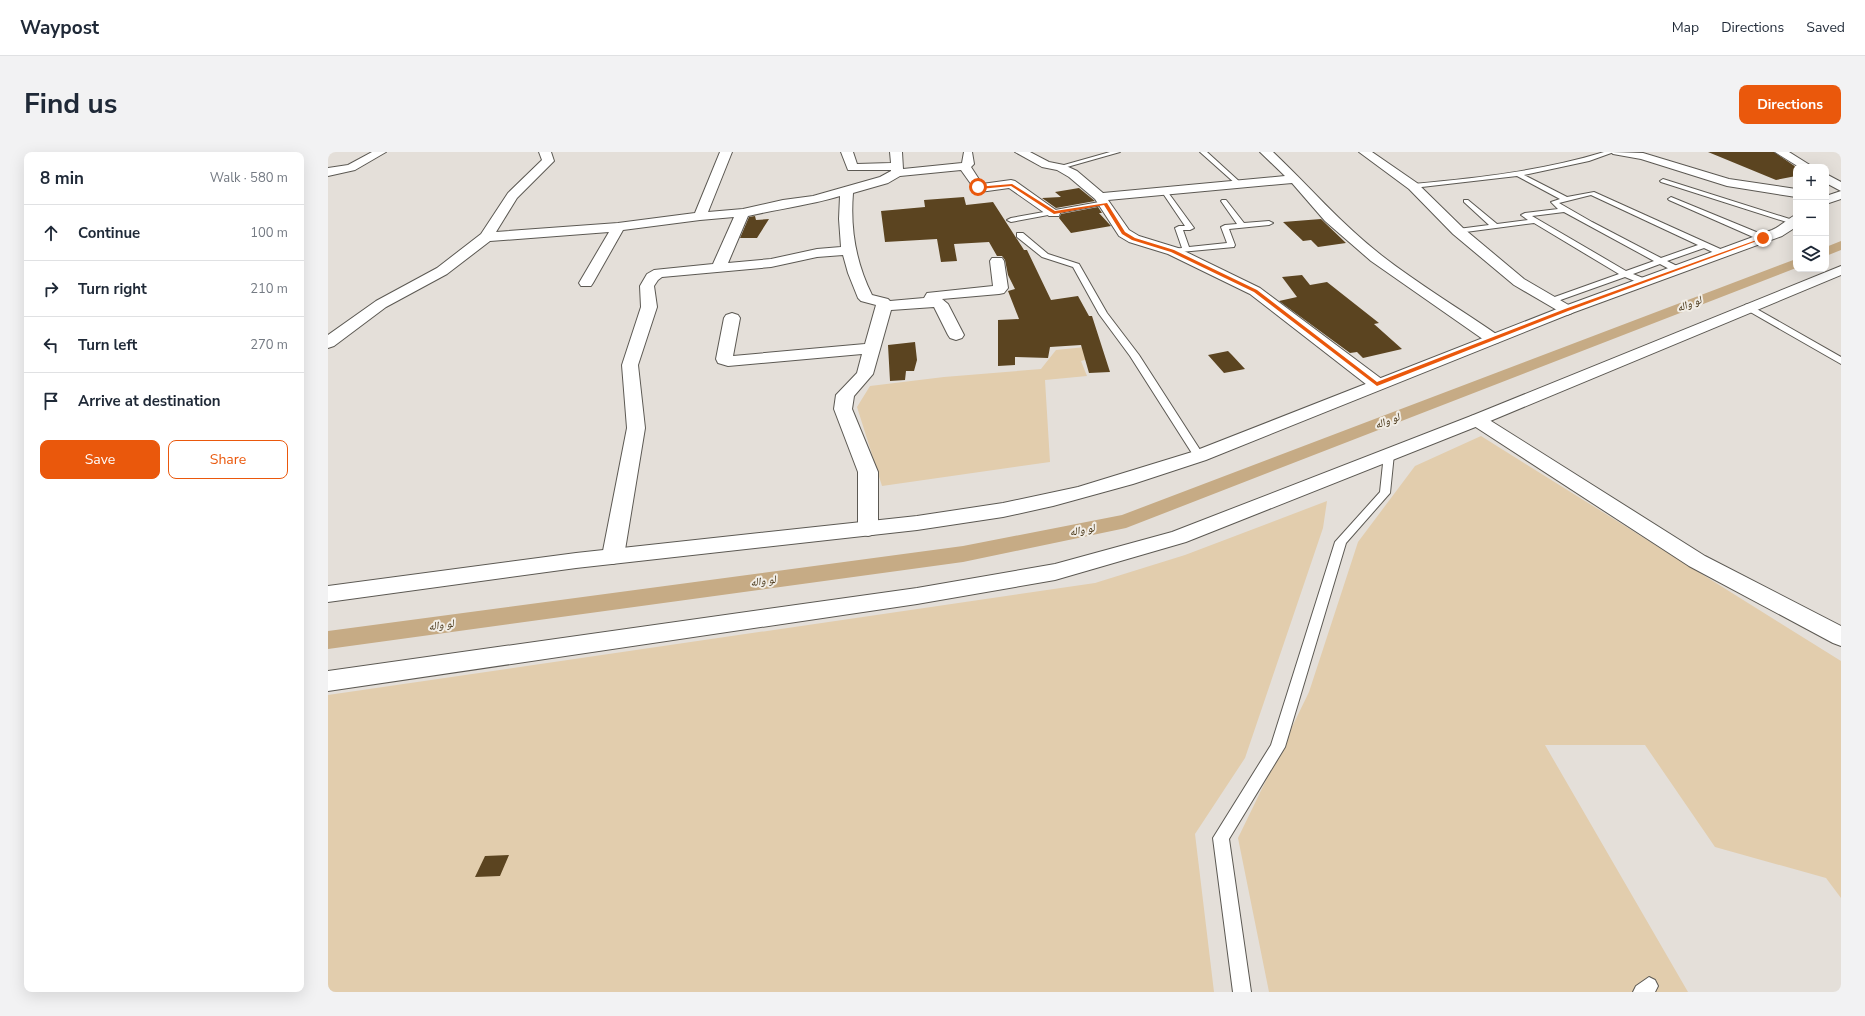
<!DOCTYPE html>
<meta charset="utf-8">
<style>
:root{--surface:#fff;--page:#f2f2f3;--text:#1f2937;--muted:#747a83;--line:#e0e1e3;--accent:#ea580c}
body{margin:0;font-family:"Nunito Sans","Noto Naskh Arabic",sans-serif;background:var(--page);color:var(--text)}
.controls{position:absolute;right:12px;top:12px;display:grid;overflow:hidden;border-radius:8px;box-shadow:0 4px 16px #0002}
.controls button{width:36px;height:36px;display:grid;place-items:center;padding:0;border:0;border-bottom:1px solid var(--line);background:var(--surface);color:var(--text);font:20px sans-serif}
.stop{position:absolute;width:12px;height:12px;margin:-9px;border:3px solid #ea580c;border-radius:50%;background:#fff}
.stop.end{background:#ea580c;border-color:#fff;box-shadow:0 1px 4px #0008}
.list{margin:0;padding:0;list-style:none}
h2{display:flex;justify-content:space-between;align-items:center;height:52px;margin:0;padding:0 16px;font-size:17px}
h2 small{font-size:13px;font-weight:400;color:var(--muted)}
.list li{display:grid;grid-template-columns:26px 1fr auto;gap:12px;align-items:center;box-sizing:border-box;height:56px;padding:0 16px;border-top:1px solid var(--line)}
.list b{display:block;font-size:15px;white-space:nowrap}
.list em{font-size:13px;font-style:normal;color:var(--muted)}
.actions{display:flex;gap:8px;padding:12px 16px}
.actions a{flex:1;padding:9px 0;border:1px solid var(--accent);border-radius:8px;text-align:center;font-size:14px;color:var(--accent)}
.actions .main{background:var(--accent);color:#fff}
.icon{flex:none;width:22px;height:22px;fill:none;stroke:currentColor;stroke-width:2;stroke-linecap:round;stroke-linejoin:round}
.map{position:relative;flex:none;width:1513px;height:840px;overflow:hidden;border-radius:8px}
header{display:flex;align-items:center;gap:24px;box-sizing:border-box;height:56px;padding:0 20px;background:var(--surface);border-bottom:1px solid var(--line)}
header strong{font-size:19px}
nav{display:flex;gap:22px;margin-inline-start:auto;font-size:14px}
.intro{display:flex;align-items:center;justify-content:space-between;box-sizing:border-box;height:96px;padding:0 24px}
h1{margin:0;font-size:28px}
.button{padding:10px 18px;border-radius:8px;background:var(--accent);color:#fff;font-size:14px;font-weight:700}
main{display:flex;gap:24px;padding:0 24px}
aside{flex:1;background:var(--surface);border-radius:8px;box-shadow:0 4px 16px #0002}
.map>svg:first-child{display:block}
.green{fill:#e2cdad}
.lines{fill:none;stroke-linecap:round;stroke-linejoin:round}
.canal{fill:#c6ab85;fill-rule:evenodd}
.building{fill:#5b4420}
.lane-casing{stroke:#5c5953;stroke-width:2}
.street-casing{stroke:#5c5953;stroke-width:2}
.secondary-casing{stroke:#5c5953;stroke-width:2}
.lane{fill:#fff;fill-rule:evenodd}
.street{fill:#fff;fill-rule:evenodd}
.secondary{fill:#fff;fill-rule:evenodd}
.route{fill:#ea580c}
.labels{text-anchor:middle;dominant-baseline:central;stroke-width:4;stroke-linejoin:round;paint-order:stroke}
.water-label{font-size:11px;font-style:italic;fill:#3a2706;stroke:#f1ede6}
</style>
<header>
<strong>Waypost</strong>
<nav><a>Map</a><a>Directions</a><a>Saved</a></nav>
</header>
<div class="intro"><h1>Find us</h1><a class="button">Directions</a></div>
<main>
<aside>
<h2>8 min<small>Walk · 580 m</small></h2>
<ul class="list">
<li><svg class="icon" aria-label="ahead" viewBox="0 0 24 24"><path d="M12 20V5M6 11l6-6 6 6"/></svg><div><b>Continue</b></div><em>100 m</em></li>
<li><svg class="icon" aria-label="right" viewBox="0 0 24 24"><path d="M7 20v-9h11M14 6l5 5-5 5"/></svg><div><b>Turn right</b></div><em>210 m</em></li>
<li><svg class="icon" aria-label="left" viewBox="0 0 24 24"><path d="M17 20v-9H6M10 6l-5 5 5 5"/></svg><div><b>Turn left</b></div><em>270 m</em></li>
<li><svg class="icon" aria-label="arrive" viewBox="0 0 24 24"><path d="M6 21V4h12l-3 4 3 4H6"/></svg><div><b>Arrive at destination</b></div></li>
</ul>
<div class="actions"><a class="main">Save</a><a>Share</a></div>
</aside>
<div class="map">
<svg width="1513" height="840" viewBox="0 0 1513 840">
<rect width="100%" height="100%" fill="#e4dfd9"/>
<path class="green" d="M767,194L774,203L753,209L759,224L717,228L722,310L554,334L529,255L542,234L616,225L713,217L728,198Z
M1153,284L1513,509V746L1498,726L1387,695L1317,593H1217L1360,840H941L910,686L981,540L1030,390L1087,314Z
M999,349L995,376L917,606L867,682L886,840H0V543L767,431L857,403Z"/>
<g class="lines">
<path class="canal" d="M1513,89V98L1498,104V95Z
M1468,107V116L798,376L635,410L0,497V479L635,394L794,363Z"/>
</g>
<path class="building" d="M1380,0H1446L1468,15V24L1448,28Z
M751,36L767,49L728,56L714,46L733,45L727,40Z
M636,45L638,53L665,50L696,98H699L723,148L750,144L761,164H764L782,220L761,221L753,193L722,195L720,206L687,205V213L670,214V168L691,167L680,139L687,137L680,123L677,108L674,104H669L661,90L626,92L629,109L613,110L609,87L557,90L553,59L597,55L596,48Z
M770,55L774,61H771L783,74L743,81L731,66L733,62Z
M427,64L428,68L441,67L429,86H412L421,65Z
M993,67L1018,91L990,95L983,88L975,89L955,70Z
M974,123L982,133L999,130L1051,171L1046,172L1074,197L1035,206L1029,200L1022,201L951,149L969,145L954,125Z
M587,190L589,208L586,219H578L577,228L562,229L560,193Z
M900,199L904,203L917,217L896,221L880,203Z
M181,703L172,724L147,725L157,704Z"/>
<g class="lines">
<g class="lane-casing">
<path id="lane" d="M782,0H792L732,17L729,15Z
M872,0H879L913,31V33H909Z
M1276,0H1286L1261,9L1196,23L1239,45L1266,40L1399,100V104H1393L1376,96L1339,109L1353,116V120H1347L1332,112L1305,122L1320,128V132H1314L1297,125L1224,151L1220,149L1221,147L1291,122L1206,71L1130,81L1126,79L1130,77L1161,73L1136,50V48H1140L1169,72L1200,68L1193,63L1197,61L1230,57L1223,50L1232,47L1189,24L1085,36L1082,34L1085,32C1150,26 1214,19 1276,0ZM1263,43L1370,93L1333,106L1264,70L1231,51ZM1236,60L1326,109L1298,119L1204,64Z
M1335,27L1468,69V73L1333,30L1332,29Z
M835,39H839L866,76L862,78H855L861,95L899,91L893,75L897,73L909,72L893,49L894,48H898L916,71L941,69L945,71L941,73L901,77L907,93L906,95L842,101V97L854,96L847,76L851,74H857L834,40Z
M1343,45L1438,84L1439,86L1432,88L1341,48L1340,47Z
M777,49L780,51L779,52L683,70L679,68L683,66Z
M689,81H695L720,102L751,112L779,161L811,203L876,304L875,306H867L802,204L771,162L745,115L714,105L689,85Z
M1420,152L1513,205V212L1417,157V153Z
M1061,299L1066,302L1062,341L1018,391L957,595L901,687L923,840H905L885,686L943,593L1007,390L1052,340L1056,302Z
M1321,825L1327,828L1330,834L1327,840H1305L1308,834Z"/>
</g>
<g class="street-casing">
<path id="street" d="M44,0H58L27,18L0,24V16L20,13Z
M211,0H223L226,9L189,46L168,80L290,71L367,61L392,0H404L380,60L415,57L455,48L485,44L552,25L563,19V18H520L513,0H525L529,12L563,11L562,0H574L575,17L634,11L636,0H644L646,12L643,15L654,32L683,28L687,29L732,61L731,64H721L681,36L652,40L648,39L633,18L572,24L560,31L525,41C522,77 528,111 544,143L560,147L562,149L596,146L599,141L665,134L662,109L664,106H674L676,109L680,136L676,141L671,142L614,147L620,152L636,183L634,186L628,188L622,186L620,183L606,155L563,158L545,222L526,244L524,257L550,320V377L547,382L540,384L533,382L530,377V320L506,257L508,243L529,221L534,202L400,214L390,211L388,207L396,166L398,163L404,161L410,163L412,166L405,204L537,192L548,153L533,149L530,146L520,121L515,103L489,105L443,115L334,125L330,128L326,134L329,155L310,213L317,276L296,404L293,409L285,412L277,409L274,404L299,276L294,213L313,155L312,134L319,122L326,118L385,112L406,65L372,68L295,78L265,131L263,134H253L251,131L281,80L162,89L119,122L58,155L6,194L0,196V183L48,149L109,116L153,82L180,41L214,8ZM512,44L511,67L513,95L489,97L443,107L400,111L420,64C451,57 482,53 512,44Z
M687,0H702L721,10L736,13L749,19L775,41L957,24L932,0H945C981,34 1013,72 1053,103C1090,132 1132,157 1171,184L1173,187L1171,190L1165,192L1159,190L1043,109L997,69L964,31L780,48L801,78L811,84L850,96L932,136L1055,228L1058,232L1055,236L1049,237L1043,236L922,142L840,102L801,90L791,84L767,47L741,25L729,18L714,15Z
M1031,0H1044L1089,31L1135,76L1196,127L1244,155L1247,158L1244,161L1239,163L1234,161L1186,133L1125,82L1081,37Z
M1283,0L1315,1L1401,27L1468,37V45L1399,34L1313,7L1285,2Z
M1447,0H1461L1485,15H1471Z
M1498,22L1513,30V39L1498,31Z
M1149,263L1155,264L1377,404L1513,474V494L1505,491L1361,414L1143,272L1140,268L1143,264Z"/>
</g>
<g class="secondary-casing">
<path id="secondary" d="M1513,39V47L1498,52V44Z
M1468,63V75L1454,84L1244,161L878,308L805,332L725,354L675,365L589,378L248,416L0,450V434L248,401L589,364L675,351L750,335L864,300L1234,155L1444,78C1453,74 1462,65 1468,63Z
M1513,114V123L1155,272L858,390L727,428L589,452L0,539V519L589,436L727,412L844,380L1143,264Z"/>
</g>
<use href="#lane" class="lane"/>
<use href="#street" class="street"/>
<use href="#secondary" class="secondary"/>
</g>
<path class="route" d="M684,32L727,59L779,51L797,80L807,86L846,98L929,138L1049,230L1237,157L1434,86H1437L1240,159L1049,234L926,140L843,100L804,88L794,82L776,53L726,62L683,34L652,37L648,35Z"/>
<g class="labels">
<g class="water-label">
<text transform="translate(1361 152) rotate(-21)">لو واله</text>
<text transform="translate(1059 269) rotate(-21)">لو واله</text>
<text transform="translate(754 378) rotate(-11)">لو واله</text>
<text transform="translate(435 429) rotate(-8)">لو واله</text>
<text transform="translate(113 473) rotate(-8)">لو واله</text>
</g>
</g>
</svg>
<div class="controls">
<button>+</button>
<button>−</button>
<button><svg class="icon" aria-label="layers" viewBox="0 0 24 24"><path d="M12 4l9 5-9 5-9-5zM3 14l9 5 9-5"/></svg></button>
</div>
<div class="stop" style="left:650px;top:35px"></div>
<div class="stop end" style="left:1435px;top:86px"></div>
</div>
</main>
